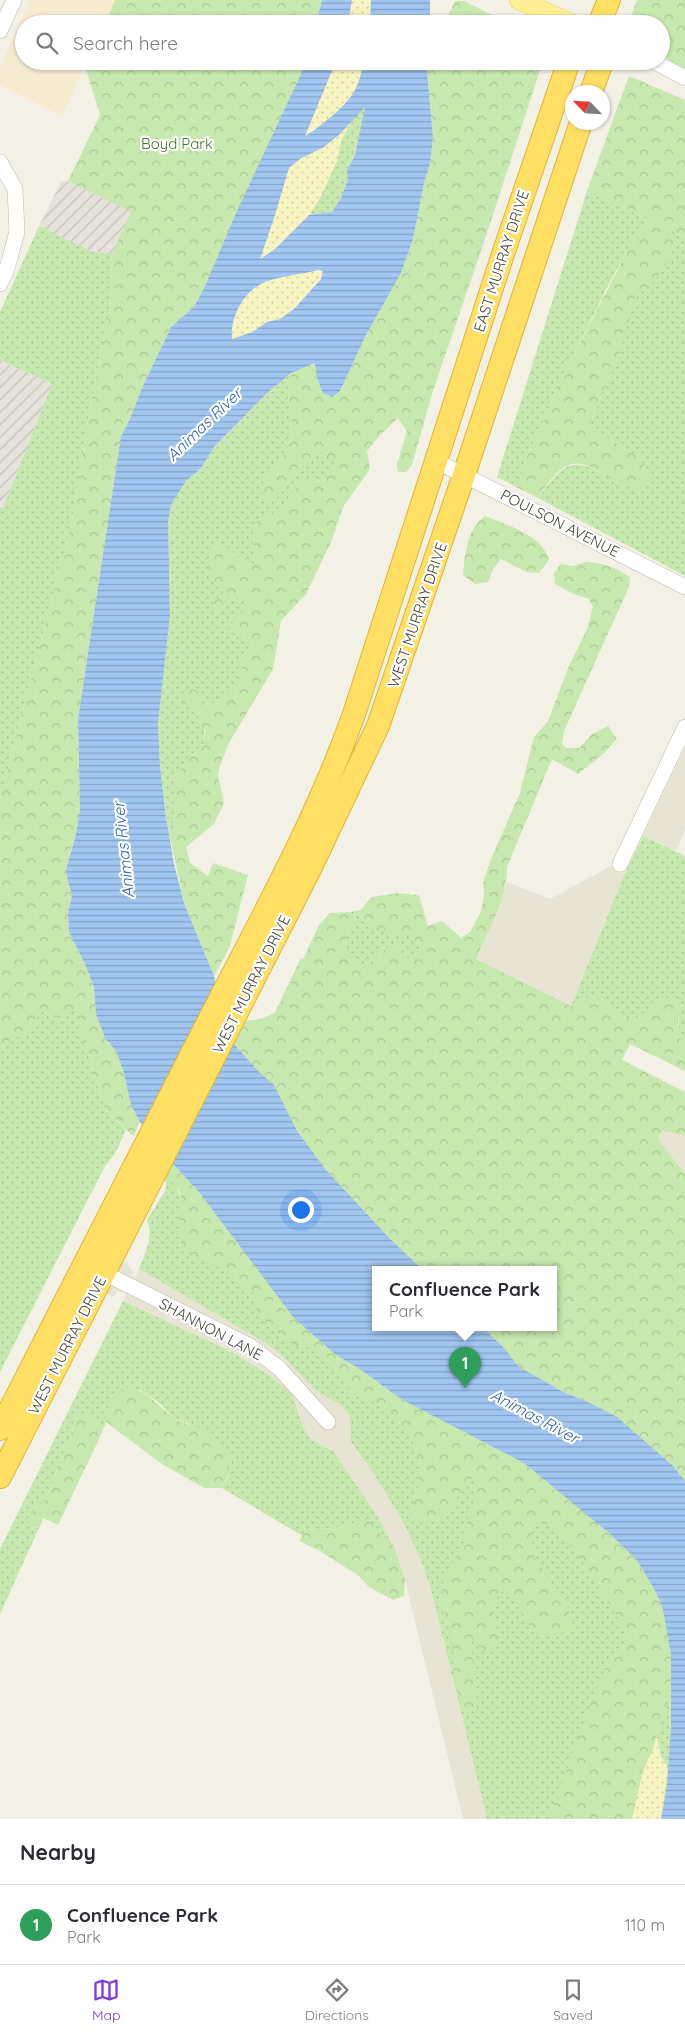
<!DOCTYPE html>
<style>
:root{--surface:#fff;--page:#f2f2f3;--text:#2b2b33;--muted:#7c7c81;--line:#e1e1e2;--accent:#7c3aed}
body{margin:0;font-family:Quicksand,sans-serif;background:var(--page);color:var(--text)}
.compass{position:absolute;left:565px;top:85px;width:45px;height:45px;border-radius:50%;background:var(--surface);box-shadow:0 1px 4px #0004;rotate:295deg}
.you{position:absolute;left:300px;top:1209px;width:18px;height:18px;margin:-12px;border:4px solid #fff;border-radius:50%;background:#1a73e8;box-shadow:0 0 0 8px #1a73e833}
.badge{display:grid;place-items:center;width:32px;height:32px;border-radius:50%;background:var(--accent);color:#fff;font-size:16px;font-weight:700}
.pin{position:absolute;translate:-50% -41px;filter:drop-shadow(0 1px 2px #0008)}
.pin::after{content:'';position:absolute;top:26px;width:18px;height:15px;background:inherit;clip-path:polygon(0 0,100% 0,50% 100%)}
.popup{position:absolute;left:372px;top:1266px;width:185px;height:65px;box-sizing:border-box;display:grid;place-content:center;border-radius:0px;background:var(--surface);filter:drop-shadow(0 1px 4px #0005);font-size:16px;white-space:nowrap;color:var(--muted)}
.popup b{font-size:19px;color:var(--text)}
.popup::after{content:'';position:absolute;left:50%;top:100%;margin-left:-10px;border:10px solid transparent;border-top-color:var(--surface)}
.list{margin:0;padding:0;list-style:none}
h2{display:flex;justify-content:space-between;align-items:center;height:65px;margin:0;padding:0 20px;font-size:21px}
h2 small{font-size:16px;font-weight:400;color:var(--muted)}
.list li{display:grid;grid-template-columns:32px 1fr auto;gap:15px;align-items:center;box-sizing:border-box;height:80px;padding:0 20px;border-top:1px solid var(--line)}
.list b{display:block;font-size:19px;white-space:nowrap}
.list p{margin:0;font-size:16px;white-space:nowrap;color:var(--muted)}
.list em{font-size:16px;font-style:normal;color:var(--muted)}
.icon{flex:none;width:28px;height:28px;fill:none;stroke:currentColor;stroke-width:2;stroke-linecap:round;stroke-linejoin:round}
.map{position:relative;flex:none;width:685px;height:1819px;overflow:hidden}
.search{position:absolute;background:var(--surface);box-shadow:0 1px 4px #0004;left:15px;right:15px;top:15px;height:55px;display:flex;align-items:center;gap:12px;box-sizing:border-box;padding:0 18px;border-radius:28px;color:var(--muted);font-size:19px}
.sheet{height:145px;background:var(--surface)}
nav{display:flex;justify-content:space-around;align-items:center;box-sizing:border-box;height:70px;border-top:1px solid var(--line);background:var(--surface);font-size:14px;color:var(--muted)}
nav a{display:grid;justify-items:center;gap:2px}
nav .on{color:var(--accent)}
.map>svg:first-child{display:block}
.residential{fill:#e7e4d4}
.commercial{fill:#f6ebd1}
.industrial{fill:url(#industrial-furrows)}
.grass{fill:url(#grass-dots)}
.forest{fill:url(#forest-crowns)}
.sand{fill:url(#sand-dots)}
.water{fill:url(#water-rules);fill-rule:evenodd}
.lines{fill:none;stroke-linecap:round;stroke-linejoin:round}
.minor-casing{stroke:#bfbaa8;stroke-width:16}
.major-casing{stroke:#e5cf62;stroke-width:20}
.highway-casing{stroke:#dfb634;stroke-width:24}
.minor{stroke:#fff;stroke-width:15}
.major{stroke:#ffee93;stroke-width:19}
.highway{stroke:#ffe065;stroke-width:22}
.labels{text-anchor:middle;dominant-baseline:central;stroke-width:4.5;stroke-linejoin:round;paint-order:stroke}
.park-label{font-size:15px;fill:#3c7928;stroke:#fff}
.street-label{font-size:15px;fill:#464235;stroke:#fff}
.water-label{font-size:16px;font-style:italic;fill:#2d69b3;stroke:#fff}
</style>
<div class="map">
<svg width="685" height="1819" viewBox="0 0 685 1819">
<defs>
<pattern id="industrial-furrows" width="10" height="10" patternUnits="userSpaceOnUse" patternTransform="scale(1.25)"><rect width="10" height="10" fill="#e5e2db"/><path d="M-1 1l2-2M0 10L10 0M9 11l2-2" fill="none" stroke="#c6c3bd"/></pattern>
<pattern id="grass-dots" width="8" height="8" patternUnits="userSpaceOnUse" patternTransform="scale(1.25)"><rect width="8" height="8" fill="#c7e8ae"/><path d="M2 2h.1M6 6h.1" fill="none" stroke="#acc896" stroke-width="1.8" stroke-linecap="round"/></pattern>
<pattern id="forest-crowns" width="20" height="18" patternUnits="userSpaceOnUse" patternTransform="scale(1.25)"><rect width="20" height="18" fill="#c7e8ae"/><path d="M2 6a3 3 0 1 1 6 0M12 15a3 3 0 1 1 6 0" fill="none" stroke="#acc896"/></pattern>
<pattern id="sand-dots" width="8" height="8" patternUnits="userSpaceOnUse" patternTransform="scale(1.25)"><rect width="8" height="8" fill="#f8f4c1"/><path d="M2 2h.1M6 6h.1" fill="none" stroke="#d6d2a6" stroke-width="1.8" stroke-linecap="round"/></pattern>
<pattern id="water-rules" width="6" height="5" patternUnits="userSpaceOnUse" patternTransform="scale(1.25)"><rect width="6" height="5" fill="#a1c6f1"/><path d="M0 2.5h6" fill="none" stroke="#85a2c4"/></pattern>
</defs>
<rect width="100%" height="100%" fill="#f3f1e6"/>
<path class="residential" d="M685,747V830L676,851L643,836Z
M611,866L625,873L571,1006L476,959L492,922L507,882L550,899Z
M661,1131L685,1135V1174L658,1139Z
M122,1260L127,1263L133,1272L132,1276L135,1278L139,1269L264,1342L303,1375L311,1385L341,1405L349,1414L351,1424V1442L374,1474L401,1518L418,1553L430,1585L487,1819H463L405,1580L395,1549L376,1514L330,1449L311,1440L303,1427L297,1406L230,1351L123,1301L127,1293L118,1291L113,1297L105,1293Z"/>
<path class="commercial" d="M30,0H115L105,24H24V61H87L62,116L0,85V67Z"/>
<path class="industrial" d="M68,181L132,212L112,254L93,252L39,226L61,182Z
M0,360L52,384L3,508L0,507Z"/>
<path class="grass" d="M366,106L355,155L347,171L348,180L341,198L332,212L309,215L321,196L337,161L341,141L352,120Z
M587,191L652,221L632,242L609,284L565,372L526,459L518,488L497,477Z
M39,226L93,252L112,254L110,309L91,402L72,521L0,799V507L3,508L52,384L0,360V312Z
M671,230L685,237V576L538,498C567,458 575,455 617,483L640,458L598,432L591,423L635,298L655,280Z
M291,373L288,401L292,417L291,441L281,460L263,482L276,499L298,468L319,450L339,466L324,481H300L283,506L253,523L254,565L241,561L225,545L207,572L224,594L219,615L226,603L235,597L250,601L245,612L237,617L238,637L251,638L252,646L243,655C242,691 225,701 192,710L203,714L205,745L188,758L177,776V817L168,829L160,766L158,724L170,615L168,522L171,505L186,481L201,468L214,447L267,393Z
M643,836L685,856V1044L677,1036L679,1016L640,1015L635,1021L620,1017L601,998L592,996L571,1006L625,873Z
M361,910L365,925L409,935L421,945L419,951L408,959L405,954L385,948L375,960L361,967L348,959L345,940L356,918L350,912Z
M301,958L426,1077L433,1269H376V1327H505L685,1452V1819H487L430,1585L418,1553L401,1518L374,1474L351,1442V1424L349,1414L341,1405L318,1392L283,1357L264,1342L139,1269C145,1253 154,1237 147,1220L165,1191L166,1186L165,1177L175,1182L183,1205Z
M74,1008L105,1109L126,1130L115,1154L104,1168L0,1372V1047L4,1046L26,1031L42,1011L58,1019Z
M123,1301L230,1351L269,1375L286,1389L293,1396L303,1427L311,1440L333,1451L376,1514L390,1540L359,1521L346,1527L306,1530L303,1536L222,1488L229,1476L205,1431L174,1418L158,1402L140,1390L112,1394L106,1422L99,1439L100,1429L72,1426L73,1434L61,1458L47,1498L36,1506L30,1527L39,1528L0,1614V1549Z"/>
<path class="forest" d="M115,0H322L316,24H105Z
M637,0H685V69L672,62L661,53V24H628Z
M455,1H464L510,24H439L445,22Z
M87,61H305L300,76L205,286L194,307L171,327L143,386L129,421L121,436L78,719L80,810L76,834L71,850L68,882L72,895L68,913L69,932L84,962L94,987L96,1014L105,1038L116,1051L123,1070L131,1105L140,1122L133,1136L105,1109L74,1009L68,1016L58,1019L42,1011L26,1031L4,1046L0,1047V799L72,521L91,402L110,309L112,254L131,212L68,181L100,115L85,66Z
M426,61H543L485,239L432,394L412,465L406,472H398L397,464L407,431L398,418L381,434L367,451L370,469L343,507L331,542L306,594L281,621L273,669L229,743L219,768L218,776L224,803L214,824L186,847L190,863L208,876L213,863L248,875L230,946L214,976L185,906L168,829L177,817V776L188,758L205,745V730L194,721L203,714L192,710L181,701L191,688L202,693L203,707C231,697 242,684 243,655L252,646L251,638L238,637L225,630C234,620 245,613 250,601L235,597L226,603L219,615L211,610L214,600L224,594L207,572L213,548L225,544L241,561L254,565L253,523L283,506L300,481H324L338,466L319,450L298,468L276,499H262L263,482L281,460L291,441L292,417L288,401L291,373L316,363L317,378L340,391L366,335L401,273L413,239L424,183L430,164L433,137Z
M629,76L685,100V237L672,231L675,244L669,259L655,280L635,298L617,363L600,397L591,423L598,432L640,458L651,481L638,489C631,487 623,486 616,482C602,475 583,457 566,466C554,473 545,487 538,498L518,488L526,459L565,372L632,242L652,221L587,191Z
M485,516C507,525 542,535 549,560L539,573L526,572L501,559L493,569L488,582L475,584L463,575C465,555 467,528 485,516Z
M586,562C603,563 615,567 630,577L629,587L564,731L562,744L566,748H579L592,734L608,726L617,739L603,754L578,774L552,759L507,867C507,899 488,931 476,959L571,1006L592,996L601,998L620,1017L635,1021L657,998H671L679,1005L677,1036L685,1044V1071L630,1044L622,1060L685,1092V1135L661,1131L658,1139L685,1174V1481L672,1465L617,1417L590,1403L563,1392L518,1366L502,1346L482,1327H554V1269H422L391,1240L325,1169L297,1131L274,1085L258,1071L234,1044L246,1021L261,1019L279,1011L319,925L330,913L350,912L356,918L345,940L348,959L361,967L375,960L385,948L401,946L408,959L419,951L421,945L409,935L377,931L365,925L361,910L371,897L398,893L419,895L428,926L442,921L461,938L470,932L481,912L484,896L483,883L491,859L520,793L534,737L548,721L569,666L587,629L593,607L589,599L574,594L555,584L554,573L561,564L573,566Z
M172,1163L199,1192L294,1318L335,1354L457,1428L524,1463L609,1533L637,1560L656,1592L663,1610L671,1655V1694L661,1722L653,1750L643,1770L632,1819H549C570,1764 586,1707 612,1654L627,1649L624,1627L574,1549L553,1527L537,1520L531,1535L534,1557L567,1605L573,1626L556,1637L534,1632L521,1614L514,1596L499,1591L492,1616L498,1634L496,1652L488,1653L472,1640C472,1665 477,1688 477,1712L461,1707L454,1681L452,1635L442,1604L443,1579L466,1538L468,1514L476,1485L473,1478L466,1481L447,1517L423,1525L411,1516C416,1490 428,1465 412,1441C405,1431 397,1424 393,1412L372,1400L352,1394L337,1374L316,1353L308,1347L297,1346L264,1323L256,1310L257,1296L214,1264L189,1255C186,1249 181,1240 180,1233C176,1210 192,1192 165,1177Z
M129,1387C150,1393 156,1404 173,1417C181,1424 195,1425 205,1431C230,1444 237,1463 222,1488H204L162,1464L106,1422L112,1394Z
M84,1414L97,1417L100,1429L99,1439L58,1525L43,1518L39,1528L30,1527L28,1518L36,1506L47,1498L61,1458L73,1434L72,1426L74,1418Z
M359,1521H370L379,1533L390,1540L395,1549L405,1580L404,1596L393,1600L369,1587L358,1575L318,1550L299,1541L306,1530L346,1527Z"/>
<path class="sand" d="M352,0H371L370,24H348Z
M336,61H364C361,73 359,85 352,95C344,108 318,129 304,136Z
M352,120L341,141L337,161L321,196L309,215L275,249L259,259L274,218L289,168L300,159L324,147L340,134Z
M318,270L323,271L321,279L294,309L280,319L267,322L252,332L232,340C230,319 242,294 261,284C273,277 304,274 318,270Z
M657,1735L661,1757L668,1768L661,1819H632L643,1770L653,1750Z"/>
<path class="water" d="M322,0H352L348,24H316Z
M371,0H430V24H370Z
M305,61H336L305,136C318,129 344,107 352,95C359,85 361,73 364,61H426L433,137L430,164L424,183L413,239L401,273L366,335L340,391L332,397L323,393L317,378L315,363L291,373L267,393L214,447L201,468L186,481L171,505L168,522L170,615L158,724L160,766L166,817L174,864L185,906L214,976L234,1044L258,1071L274,1085L297,1131L325,1169L391,1240L422,1269H376V1327H482L502,1346L518,1366L563,1392L590,1403L617,1417L672,1465L685,1481V1819H661L667,1787L671,1726V1655L663,1609L656,1592L637,1560L609,1533L524,1463L401,1399L363,1371L335,1354L294,1318L199,1192L172,1163L140,1122L131,1105L123,1070L116,1051L105,1038L96,1014L94,987L84,962L69,932L68,913L72,895L68,882L66,870L76,834L80,810L78,719L121,436L129,421L143,386L171,327L194,307L205,286L237,211L300,76ZM365,107L355,155L347,171L348,180L341,198L332,212L309,215L275,249L260,259L274,218L289,168L300,159L324,147L340,134ZM318,270L323,271L321,279L294,309L280,319L267,322L252,332L232,339C230,319 242,294 261,284C273,277 304,274 318,270Z"/>
<g class="lines">
<g class="minor-casing">
<path id="minor" d="M0,31L14,0
M653,61L685,78
M0,162L15,189L17,232L6,272L0,284
M436,461L685,587
M620,864L685,727
M104,1273L250,1346L279,1368L328,1422"/>
</g>
<g class="major-casing">
<path id="major" d="M519,0L572,24"/>
</g>
<g class="highway-casing">
<path id="highway" d="M599,24L609,0
M591,92L601,65L600,61
M0,1429C69,1293 138,1157 208,1022C260,921 316,821 354,714L503,254L569,61
M0,1477L311,867L378,726L464,475L581,122"/>
</g>
<use href="#minor" class="minor"/>
<use href="#major" class="major"/>
<use href="#highway" class="highway"/>
</g>
<g class="labels">
<g class="park-label">
<text x="177" y="143">Boyd Park</text>
</g>
<g class="street-label">
<text transform="translate(501 261) rotate(-72)">EAST MURRAY DRIVE</text>
<text transform="translate(560 523) rotate(27)">POULSON AVENUE</text>
<text transform="translate(417 615) rotate(-71)">WEST MURRAY DRIVE</text>
<text transform="translate(251 984) rotate(-63)">WEST MURRAY DRIVE</text>
<text transform="translate(211 1329) rotate(28)">SHANNON LANE</text>
<text transform="translate(67 1345) rotate(-63)">WEST MURRAY DRIVE</text>
</g>
<g class="water-label">
<text transform="translate(204 424) rotate(-44)">Animas River</text>
<text transform="translate(123 850) rotate(-96)">Animas River</text>
<text transform="translate(535 1416) rotate(28)">Animas River</text>
</g>
</g>
</svg>
<svg class="compass" viewBox="-18 -18 36 36"><path d="M0-13l5 13h-10z" fill="#e53935"/><path d="M0 13l5-13h-10z" fill="#7c7c81"/></svg>
<div class="you"></div>
<div class="pin badge" style="left:465px;top:1388px;background:#2e9e5b">1</div>
<div class="popup"><b>Confluence Park</b>Park</div>
<div class="search"><svg class="icon" aria-label="search" viewBox="0 0 24 24"><circle cx="10" cy="10" r="6"/><path d="M15 15l6 6"/></svg>Search here</div>
</div>
<section class="sheet">
<h2>Nearby<small></small></h2>
<ul class="list">
<li><span class="badge" style="background:#2e9e5b">1</span><div><b>Confluence Park</b><p>Park</p></div><em>110 m</em></li>
</ul>
</section>
<nav>
<a class="on"><svg class="icon" aria-label="map" viewBox="0 0 24 24"><path d="M3 6l6-2 6 2 6-2v14l-6 2-6-2-6 2zM9 4v14M15 6v14"/></svg>Map</a>
<a><svg class="icon" aria-label="directions" viewBox="0 0 24 24"><path d="M12 3l9 9-9 9-9-9zM9 14v-3h6M13 9l2 2-2 2"/></svg>Directions</a>
<a><svg class="icon" aria-label="saved" viewBox="0 0 24 24"><path d="M7 4h10v16l-5-4-5 4z"/></svg>Saved</a>
</nav>
